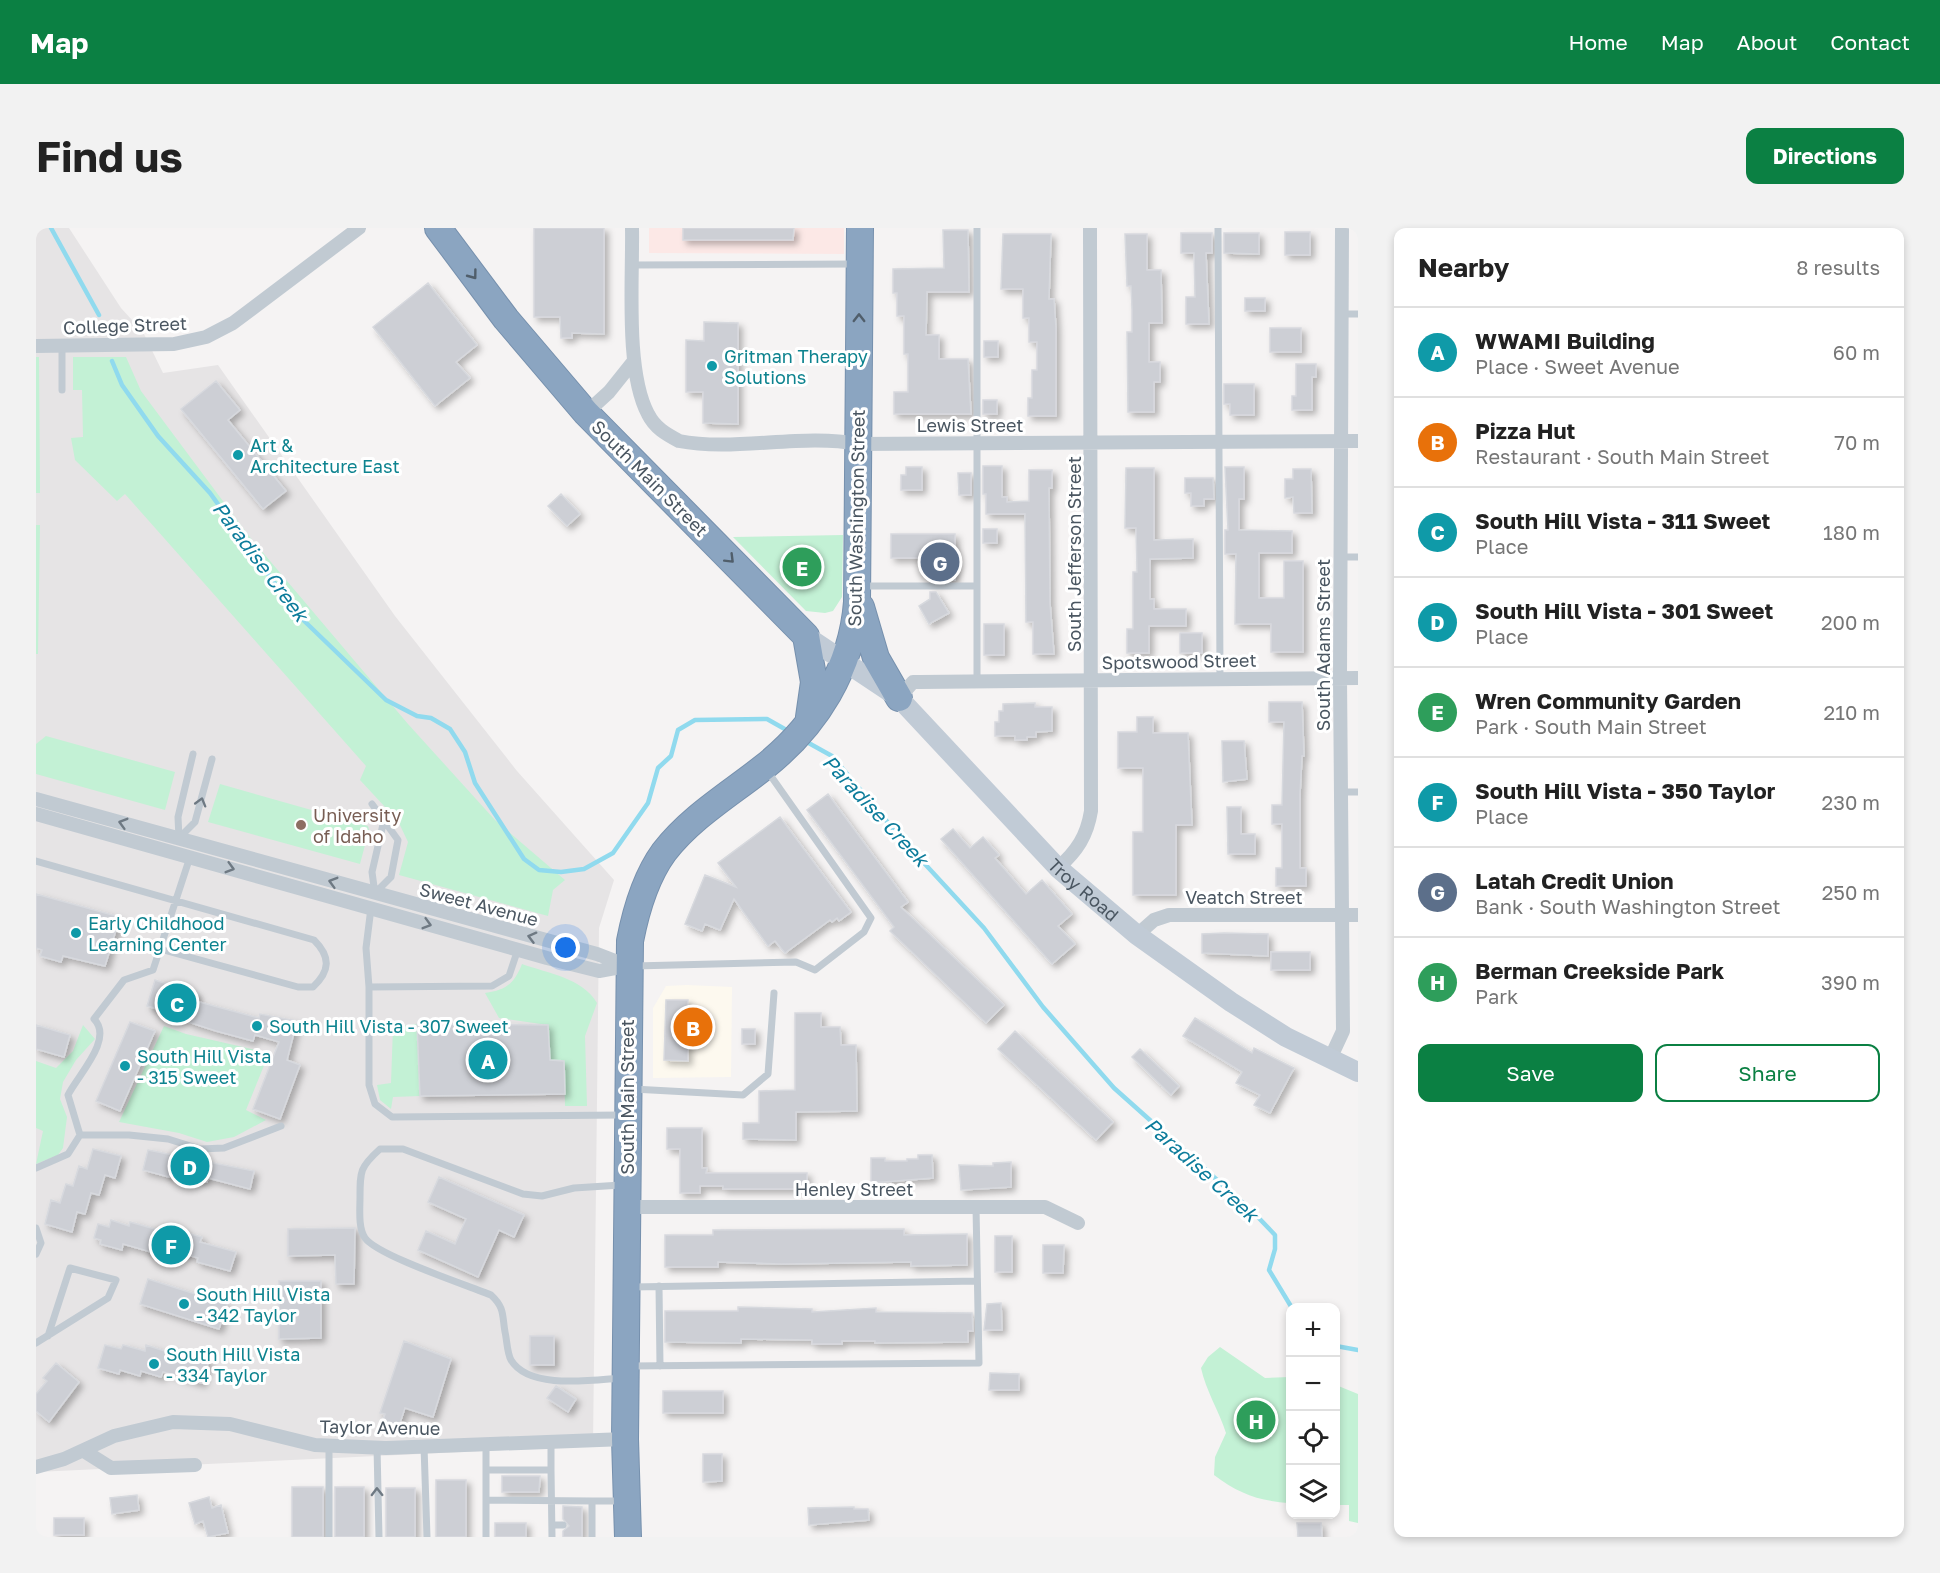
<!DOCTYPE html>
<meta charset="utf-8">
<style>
:root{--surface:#fff;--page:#f2f2f2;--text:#222;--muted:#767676;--line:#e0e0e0;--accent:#0b8043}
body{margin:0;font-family:"Golos Text",sans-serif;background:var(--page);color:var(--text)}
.controls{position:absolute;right:18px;bottom:18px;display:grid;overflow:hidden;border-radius:12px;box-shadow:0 3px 9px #0003}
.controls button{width:54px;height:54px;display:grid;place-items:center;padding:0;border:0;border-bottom:2px solid var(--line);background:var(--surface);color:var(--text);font:30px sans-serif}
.you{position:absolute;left:530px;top:720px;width:21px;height:21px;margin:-15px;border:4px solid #fff;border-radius:50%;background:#1a73e8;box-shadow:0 0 0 9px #1a73e833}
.badge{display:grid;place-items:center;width:39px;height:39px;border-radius:50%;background:var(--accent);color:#fff;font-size:20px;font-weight:700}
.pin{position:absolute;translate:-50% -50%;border:3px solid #fff;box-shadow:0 2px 6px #0006}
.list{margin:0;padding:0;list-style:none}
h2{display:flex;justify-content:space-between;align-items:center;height:78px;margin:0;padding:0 24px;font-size:26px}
h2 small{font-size:20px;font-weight:400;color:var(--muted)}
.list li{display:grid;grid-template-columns:39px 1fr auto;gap:18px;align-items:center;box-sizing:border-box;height:90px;padding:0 24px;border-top:2px solid var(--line)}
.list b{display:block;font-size:22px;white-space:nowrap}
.list p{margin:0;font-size:20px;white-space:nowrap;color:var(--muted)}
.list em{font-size:20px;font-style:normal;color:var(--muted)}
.actions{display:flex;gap:12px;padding:18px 24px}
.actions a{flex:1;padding:14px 0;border:2px solid var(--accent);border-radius:12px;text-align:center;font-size:21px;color:var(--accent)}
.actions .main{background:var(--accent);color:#fff}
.icon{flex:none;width:33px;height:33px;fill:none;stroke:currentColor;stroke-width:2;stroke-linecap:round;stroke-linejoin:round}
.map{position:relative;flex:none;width:1322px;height:1309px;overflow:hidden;border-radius:12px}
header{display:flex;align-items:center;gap:36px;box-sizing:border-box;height:84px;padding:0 30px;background:var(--accent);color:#fff}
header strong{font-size:28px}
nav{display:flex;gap:33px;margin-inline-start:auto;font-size:21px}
.intro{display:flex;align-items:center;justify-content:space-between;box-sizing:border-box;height:144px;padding:0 36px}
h1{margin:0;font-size:42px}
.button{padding:15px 27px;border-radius:12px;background:var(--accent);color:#fff;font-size:21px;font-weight:700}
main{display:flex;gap:36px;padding:0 36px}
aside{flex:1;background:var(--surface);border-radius:12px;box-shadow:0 3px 9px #0003}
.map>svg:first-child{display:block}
.commercial{fill:#fdf9ef}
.education{fill:#e6e4e5}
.medical{fill:#fce8e6}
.green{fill:#c3f1d5}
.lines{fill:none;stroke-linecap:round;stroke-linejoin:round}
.stream{stroke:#90daee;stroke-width:4.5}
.building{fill:#cdcfd5;stroke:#d7d9de;stroke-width:1.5;filter:url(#shadow)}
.highway-casing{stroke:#7690ad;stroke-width:28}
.lane{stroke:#c1cad2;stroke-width:7}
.street{stroke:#c1cad2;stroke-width:14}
.secondary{stroke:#c1cbd6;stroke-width:20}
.highway{stroke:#8ba5c1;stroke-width:26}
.oneway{stroke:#505e6b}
.oneway2{stroke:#6e7983}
.culture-dot{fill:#0f9aa8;stroke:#fff;stroke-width:2}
.education-dot{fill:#8d6e63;stroke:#fff;stroke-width:2}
.labels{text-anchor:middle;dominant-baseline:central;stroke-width:6;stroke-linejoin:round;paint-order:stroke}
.street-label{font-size:18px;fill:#4a5661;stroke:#fff}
.culture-label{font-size:18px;fill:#0d838f;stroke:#fff;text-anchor:start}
.education-label{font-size:18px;fill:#785e54;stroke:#fff;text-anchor:start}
.water-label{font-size:20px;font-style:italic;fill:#0c7c9b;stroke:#fff}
</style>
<header>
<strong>Map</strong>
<nav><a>Home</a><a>Map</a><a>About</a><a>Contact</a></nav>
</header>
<div class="intro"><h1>Find us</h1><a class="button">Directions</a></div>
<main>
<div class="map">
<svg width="1322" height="1309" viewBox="0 0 1322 1309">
<defs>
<filter id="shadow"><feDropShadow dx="4" dy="4" stdDeviation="3" flood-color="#0004"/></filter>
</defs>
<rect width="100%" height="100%" fill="#f5f3f3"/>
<path class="commercial" d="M651,757L696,759L695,849L617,850V780L630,758Z"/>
<path class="education" d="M0,0H33L85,80L107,104L127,145L182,137L359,388L481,543L578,652L563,700L557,1218L0,1244Z"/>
<path class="medical" d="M613,0H808V26L613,25Z"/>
<path class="green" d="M0,129H3L4,265H0Z
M37,129H90L105,163L213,308L372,496L459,592L529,652L517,662L512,688L363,647L372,614L362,593L324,552L330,538L89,266L81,273L39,232L35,210L47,209L46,162H37Z
M0,297H4L2,426H0Z
M807,307L806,369L797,383L789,385L770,383L697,309Z
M10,508L139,544L129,582L0,546V516Z
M184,556L332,598L333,602L324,636L172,594Z
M486,736C511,745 547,750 561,775L549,808L551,878H529L528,833L514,832L512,797L463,790L449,765C470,762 478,756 486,736Z
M381,796L384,868L357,869L355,881L344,872L341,857L355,855L357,799Z
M47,797L59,811L40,832L27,854L24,871L31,889L27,920L22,927L0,936L7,903L0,900V833L20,840L37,823Z
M128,798L150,806L233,825L210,882L230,892L198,909L171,914L143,905L83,894Z
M1184,1119L1229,1150L1254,1149V1275C1223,1273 1203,1266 1178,1247L1179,1229L1190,1205C1183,1183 1170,1163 1165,1140L1172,1129Z
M1300,1157L1322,1166V1295L1313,1293V1277H1300Z"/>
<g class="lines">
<path class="stream" d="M15,0L63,87
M76,133L86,157L122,208L174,265L260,385L350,472L381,488L395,490L414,501L429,524L439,555L488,631L503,642L525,644L548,641L577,625L612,575L622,540L635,528L642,502L659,492L731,491L754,504
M769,513L796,528L864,609L948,700L1007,779L1078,860L1217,984L1239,1007V1021L1233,1042L1256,1080
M1300,1118L1322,1122"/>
</g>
<path class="building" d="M498,0H568V106L536,105V110H525L524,89H498Z
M647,0H758L757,12H647Z
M907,2H932L933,64H891L890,107H903V131H932L935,186H858V164H872V126H868V88H861V65H857V41L908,40Z
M1249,4H1274V27H1249Z
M1145,5H1176V25H1170L1173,96H1150V69H1159L1158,25H1145Z
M1188,5H1223V26L1188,25Z
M967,6H1015L1013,71H1018L1020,100V188H992V170H996V142H1001V114H993V90H987V61H965Z
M1089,6H1111V42H1125L1126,95H1113V134H1124V154H1118V184H1092L1091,104H1096V81L1095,58H1091Z
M392,55L441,117L420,134L434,150L399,178L337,99Z
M1209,70H1229V83H1209Z
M668,94L702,95V196L667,195V164H650V112L668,113Z
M1234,100H1265V124H1234Z
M948,113H962V129H948Z
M1260,136H1280V149H1276V182H1256V168H1260Z
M180,153L204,182L192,192L250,263L227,281L145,181Z
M1188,156H1218V187H1194V176H1188Z
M947,172H961V186H947Z
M947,238H966V269H971V274L993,273V242H1016V260H1013L1014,375L1018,426H997V394H990L989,286H950V266H947Z
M870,239H886V262H865V247H870Z
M1189,239H1208V271H1203V302L1256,303V325H1223V370H1248V333H1267V424H1235V396H1199L1200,326H1189V302H1192Z
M1090,240H1118V312L1157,311V330L1114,331V371H1118V381H1150V398H1113V425H1091V401H1097V344H1101L1100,300H1089Z
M1257,241H1275L1276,285H1258L1257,269L1249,270V251H1257Z
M922,245H935V267H923Z
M1149,250H1177L1178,271H1168V278H1155V265H1149Z
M525,266L544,286L531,298L512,278Z
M947,301H961V315H947Z
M855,306H919V352H894V339L885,330H855Z
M894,364H900L913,385L893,396L883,378L894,371Z
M948,396H968V427H948Z
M1144,405H1166V425H1144Z
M1233,474H1266L1268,528H1266L1264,566V640H1270V658H1240V640H1246V596H1236V577H1246L1248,494H1233Z
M999,475V479H1016V503L1000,504V509H991V512H979V508H959V494H963V483H967V476Z
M1101,489H1117V505H1152L1156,597H1140V667H1097V604H1107V540H1082V504H1101Z
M1186,513H1208L1211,551L1187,554Z
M792,566L872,674L865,679L968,777L950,795L854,703L858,699L771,582Z
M1191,579H1205V606H1219V626H1192Z
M744,589L815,684L803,693L801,690L796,694L794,692L749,725L739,713L732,718L698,671L684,702L669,696L666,703L649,696L669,647L700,659L682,635Z
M917,601L934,620L947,609L963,627L959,630L990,666L1006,652L1036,686L1022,698L1039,716L1016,736L905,611Z
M0,666L84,689L69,738L27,728L25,734L4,728L6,722L0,720Z
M1188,705L1232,706V728L1166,725V706Z
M1235,724H1274V742H1235Z
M119,752L162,766L160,773L178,778L223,790L224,786L261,793L251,832L264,837L244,891L217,881L243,814L219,807L217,813L180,803L152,794L153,790L111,778Z
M630,772H652V833L628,832Z
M759,785H785V799H804L805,817H820L821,883L760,884V912L707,911V895H723V863L759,862Z
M1159,790L1216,825L1218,820L1258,840L1234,885L1218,877L1224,867L1200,855L1206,844L1147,808Z
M94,794L119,803L84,883L60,873Z
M381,796L512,797L514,832L528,833L529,866L384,868Z
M0,797L34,807L28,829L0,821Z
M706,801H719V816H706Z
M979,803L1077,894L1060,912L962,821Z
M1104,821L1143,858L1135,867L1096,829Z
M631,900H666V940H671L670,945H771V961H687V958H664V965H644V921H631Z
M57,921L85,928L79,950L69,947L63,967L55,965L49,986L41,984L36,1004L9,996L15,972L24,975L30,956L37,958L43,938L51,941Z
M112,922L218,943L214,961L172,950L171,954L134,944L133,949L107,942Z
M882,927H896L897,950L835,955V930H849V933H871V931H882Z
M975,934V959L925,962L923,937L957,938V935Z
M403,949L488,987L478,1009L463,1002L442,1049L382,1022L390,1003L419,1016L430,991L392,974Z
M75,992L93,998L94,994L130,1004L132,1000L166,1009L164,1014L200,1024L194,1043L161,1034L162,1030L124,1019L122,1026L87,1016L86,1022L64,1016L65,1012L58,1010L62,996L73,999Z
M319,1000L318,1056H300L299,1027L252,1028V1001Z
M868,1001V1007L931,1006V1037L875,1038V1034L746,1036L682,1034V1039H629V1007H677V1002Z
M959,1008H976V1044H959Z
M1007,1017H1028L1027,1045H1007Z
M112,1051L191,1076L183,1101L104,1076Z
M243,1053H285V1110L243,1111Z
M965,1075L966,1102H948L951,1076Z
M702,1079L776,1081V1084L840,1080V1084L936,1085L937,1103H932V1114L839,1115V1113H806V1116H776V1112L705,1111V1115L629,1114V1083H702Z
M494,1108H518V1137H494Z
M368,1113L415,1131L397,1189L369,1180L363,1198L347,1192L349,1186L344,1185Z
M69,1117L85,1121L87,1117L109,1123L110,1117L132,1124L133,1120L173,1132L166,1155L127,1144L125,1149L105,1143L104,1148L84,1142L83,1146L62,1140Z
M20,1135L43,1154L13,1194L0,1183V1166L11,1153L7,1150Z
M954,1145L983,1146V1162H953Z
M520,1158L540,1171L532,1184L511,1170Z
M627,1163H687V1185H627Z
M667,1226H686V1253L667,1254Z
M466,1248H504L503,1264H466Z
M400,1252H430V1309H400Z
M256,1259H287V1309H256Z
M299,1259H328V1309H299Z
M350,1260H379V1309H350Z
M101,1267L103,1282L76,1286L74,1270Z
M173,1269L176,1280L185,1277L192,1305L172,1309L167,1293L159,1296L153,1275Z
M527,1278L546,1279V1309H527V1303L533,1298L527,1291Z
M818,1279V1281H832L833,1292L773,1297L772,1280Z
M18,1290H48V1307H18Z
M459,1295H490V1309H459Z
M1261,1295H1285L1286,1309H1262Z"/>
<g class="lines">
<g class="highway-casing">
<path id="highway" d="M402,0L470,91L550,185L770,408L778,454L773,489
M825,379L840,430L863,470
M592,1309L589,1211L594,713C600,682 609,650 628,624C655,589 694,566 728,539C780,498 816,440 821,374L824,0"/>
</g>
<path class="lane" d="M941,0V453
M1182,0L1184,451
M597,37L819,36
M1306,86H1322
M26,118V162
M1305,329H1322
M827,358H941
M1305,564H1322
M336,576L362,612L355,649L339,665
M143,610L159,594L176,531
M143,610L142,589L157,526
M0,633L278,712C295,729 294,743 277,759H262L124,721
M339,666L336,644L348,592
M482,721L473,748L456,758L333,759V857L339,876L356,889L586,887
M598,738L760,734L779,742L828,704L835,690L732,544
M333,759L330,720L335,680
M597,861L707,867L732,846L738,765
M44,907H93L132,911L164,921L188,920L245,898
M0,940L32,926L44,907L32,867C42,847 78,811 58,791L88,752L117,742L154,629
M0,1000L5,1015L0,1026
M623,1058L624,1138
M596,1059L941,1053
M0,1115L72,1070L80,1052L34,1040L12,1108
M595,1138L943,1135L940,979
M585,1150C556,1152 493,1162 475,1132C471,1125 471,1112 469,1104C466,1087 469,1080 455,1067C431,1057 342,1028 329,1010C322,1000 324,981 324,969C324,943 324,939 344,921H367L487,966L506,968L538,960L585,957
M450,1216V1242H515V1214
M293,1218V1309
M388,1218L391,1309
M341,1219L343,1309
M450,1242V1309
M515,1242L516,1309
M450,1272L556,1273V1309
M556,1273H586
M516,1297H527"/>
<path class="street" d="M596,0C597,50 589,143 612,186C619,200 630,206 643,213C698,224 767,205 822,216L1322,213
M0,118L138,116L170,109L197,95L323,0
M550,185L573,164L597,134
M863,470L877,454H884L1322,450
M0,571L561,726L592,738
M0,586L511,730L563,743L590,738
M1022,640C1041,623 1051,608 1055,583L1054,0
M1101,707L1118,692L1133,687H1322
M1294,831L1307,803L1304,450L1306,0
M591,979H1009L1042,995
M48,1223L75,1240L159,1237
M0,1239L28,1231L78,1208L137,1194L194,1196L279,1217L350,1220L589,1211"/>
<path class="secondary" id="s1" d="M770,408L863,470L1022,640L1101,707L1195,774L1250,809L1322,844"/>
<use href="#highway" class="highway"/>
</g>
<defs><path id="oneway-chevron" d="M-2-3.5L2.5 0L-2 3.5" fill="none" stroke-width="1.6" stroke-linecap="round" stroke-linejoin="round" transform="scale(1.5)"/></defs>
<g class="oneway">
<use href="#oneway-chevron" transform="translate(437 47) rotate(53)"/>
<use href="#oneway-chevron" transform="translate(823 90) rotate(-90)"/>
<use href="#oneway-chevron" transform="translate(694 331) rotate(45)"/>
</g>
<g class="oneway2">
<use href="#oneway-chevron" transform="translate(165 574) rotate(-74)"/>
<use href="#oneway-chevron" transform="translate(87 595) rotate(-164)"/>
<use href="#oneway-chevron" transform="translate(194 640) rotate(16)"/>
<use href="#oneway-chevron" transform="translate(297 654) rotate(-164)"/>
<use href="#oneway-chevron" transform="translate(391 696) rotate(16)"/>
<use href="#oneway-chevron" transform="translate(496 709) rotate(-165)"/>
<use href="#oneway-chevron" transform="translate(341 1264) rotate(-91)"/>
</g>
<g class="culture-dot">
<circle cx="676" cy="138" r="6"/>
<circle cx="202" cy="227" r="6"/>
<circle cx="40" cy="705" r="6"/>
<circle cx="221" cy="798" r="6"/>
<circle cx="89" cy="838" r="6"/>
<circle cx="148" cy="1076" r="6"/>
<circle cx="118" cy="1136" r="6"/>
</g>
<circle class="education-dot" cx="265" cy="597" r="6"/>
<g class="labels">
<g class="street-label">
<text transform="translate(89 97) rotate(-2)">College Street</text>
<text x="934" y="197">Lewis Street</text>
<text transform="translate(614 250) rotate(45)">South Main Street</text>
<text transform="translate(820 290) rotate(-89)">South Washington Street</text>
<text transform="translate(1038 326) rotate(-90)">South Jefferson Street</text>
<text transform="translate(1287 417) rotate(-90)">South Adams Street</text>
<text transform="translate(1143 433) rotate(-1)">Spotswood Street</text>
<text stroke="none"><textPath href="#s1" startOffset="378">Troy Road</textPath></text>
<text x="1208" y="669">Veatch Street</text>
<text transform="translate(443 676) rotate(15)">Sweet Avenue</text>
<text transform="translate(591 869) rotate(-90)">South Main Street</text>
<text x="818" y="961">Henley Street</text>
<text transform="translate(344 1199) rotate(1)">Taylor Avenue</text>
</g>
<g class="culture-label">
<text x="688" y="128">Gritman Therapy<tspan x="688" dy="21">Solutions</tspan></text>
<text x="214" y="217">Art &amp;<tspan x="214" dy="21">Architecture East</tspan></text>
<text x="52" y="695">Early Childhood<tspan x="52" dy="21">Learning Center</tspan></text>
<text x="233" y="798">South Hill Vista - 307 Sweet</text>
<text x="101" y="828">South Hill Vista<tspan x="101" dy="21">- 315 Sweet</tspan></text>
<text x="160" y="1066">South Hill Vista<tspan x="160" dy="21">- 342 Taylor</tspan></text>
<text x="130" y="1126">South Hill Vista<tspan x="130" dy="21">- 334 Taylor</tspan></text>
</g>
<g class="education-label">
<text x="277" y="587">University<tspan x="277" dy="21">of Idaho</tspan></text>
</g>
<g class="water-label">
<text transform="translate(225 333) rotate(53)">Paradise Creek</text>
<text transform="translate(840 582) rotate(47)">Paradise Creek</text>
<text transform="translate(1166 941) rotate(42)">Paradise Creek</text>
</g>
</g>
</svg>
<div class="controls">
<button>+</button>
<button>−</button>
<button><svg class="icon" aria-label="locate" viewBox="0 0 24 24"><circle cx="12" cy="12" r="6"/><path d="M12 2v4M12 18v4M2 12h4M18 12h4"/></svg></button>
<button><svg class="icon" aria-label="layers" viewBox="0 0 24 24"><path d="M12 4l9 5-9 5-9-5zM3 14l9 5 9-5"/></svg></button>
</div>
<div class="you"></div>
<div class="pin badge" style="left:452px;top:832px;background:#0f9aa8">A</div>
<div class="pin badge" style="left:657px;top:799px;background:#e8710a">B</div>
<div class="pin badge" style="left:141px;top:775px;background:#0f9aa8">C</div>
<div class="pin badge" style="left:154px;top:938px;background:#0f9aa8">D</div>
<div class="pin badge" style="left:766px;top:339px;background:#2e9e5b">E</div>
<div class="pin badge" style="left:135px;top:1017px;background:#0f9aa8">F</div>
<div class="pin badge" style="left:904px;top:334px;background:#5c6f8a">G</div>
<div class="pin badge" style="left:1220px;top:1192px;background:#2e9e5b">H</div>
</div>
<aside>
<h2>Nearby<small>8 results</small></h2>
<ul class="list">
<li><span class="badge" style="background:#0f9aa8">A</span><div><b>WWAMI Building</b><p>Place · Sweet Avenue</p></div><em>60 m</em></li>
<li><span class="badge" style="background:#e8710a">B</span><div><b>Pizza Hut</b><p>Restaurant · South Main Street</p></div><em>70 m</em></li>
<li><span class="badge" style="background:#0f9aa8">C</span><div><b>South Hill Vista - 311 Sweet</b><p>Place</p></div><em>180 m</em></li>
<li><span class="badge" style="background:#0f9aa8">D</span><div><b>South Hill Vista - 301 Sweet</b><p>Place</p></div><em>200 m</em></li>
<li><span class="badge" style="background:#2e9e5b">E</span><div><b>Wren Community Garden</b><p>Park · South Main Street</p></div><em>210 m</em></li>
<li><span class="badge" style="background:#0f9aa8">F</span><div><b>South Hill Vista - 350 Taylor</b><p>Place</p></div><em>230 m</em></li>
<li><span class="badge" style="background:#5c6f8a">G</span><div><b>Latah Credit Union</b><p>Bank · South Washington Street</p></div><em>250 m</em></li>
<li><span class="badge" style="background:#2e9e5b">H</span><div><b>Berman Creekside Park</b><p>Park</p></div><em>390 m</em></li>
</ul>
<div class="actions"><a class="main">Save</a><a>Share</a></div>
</aside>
</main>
